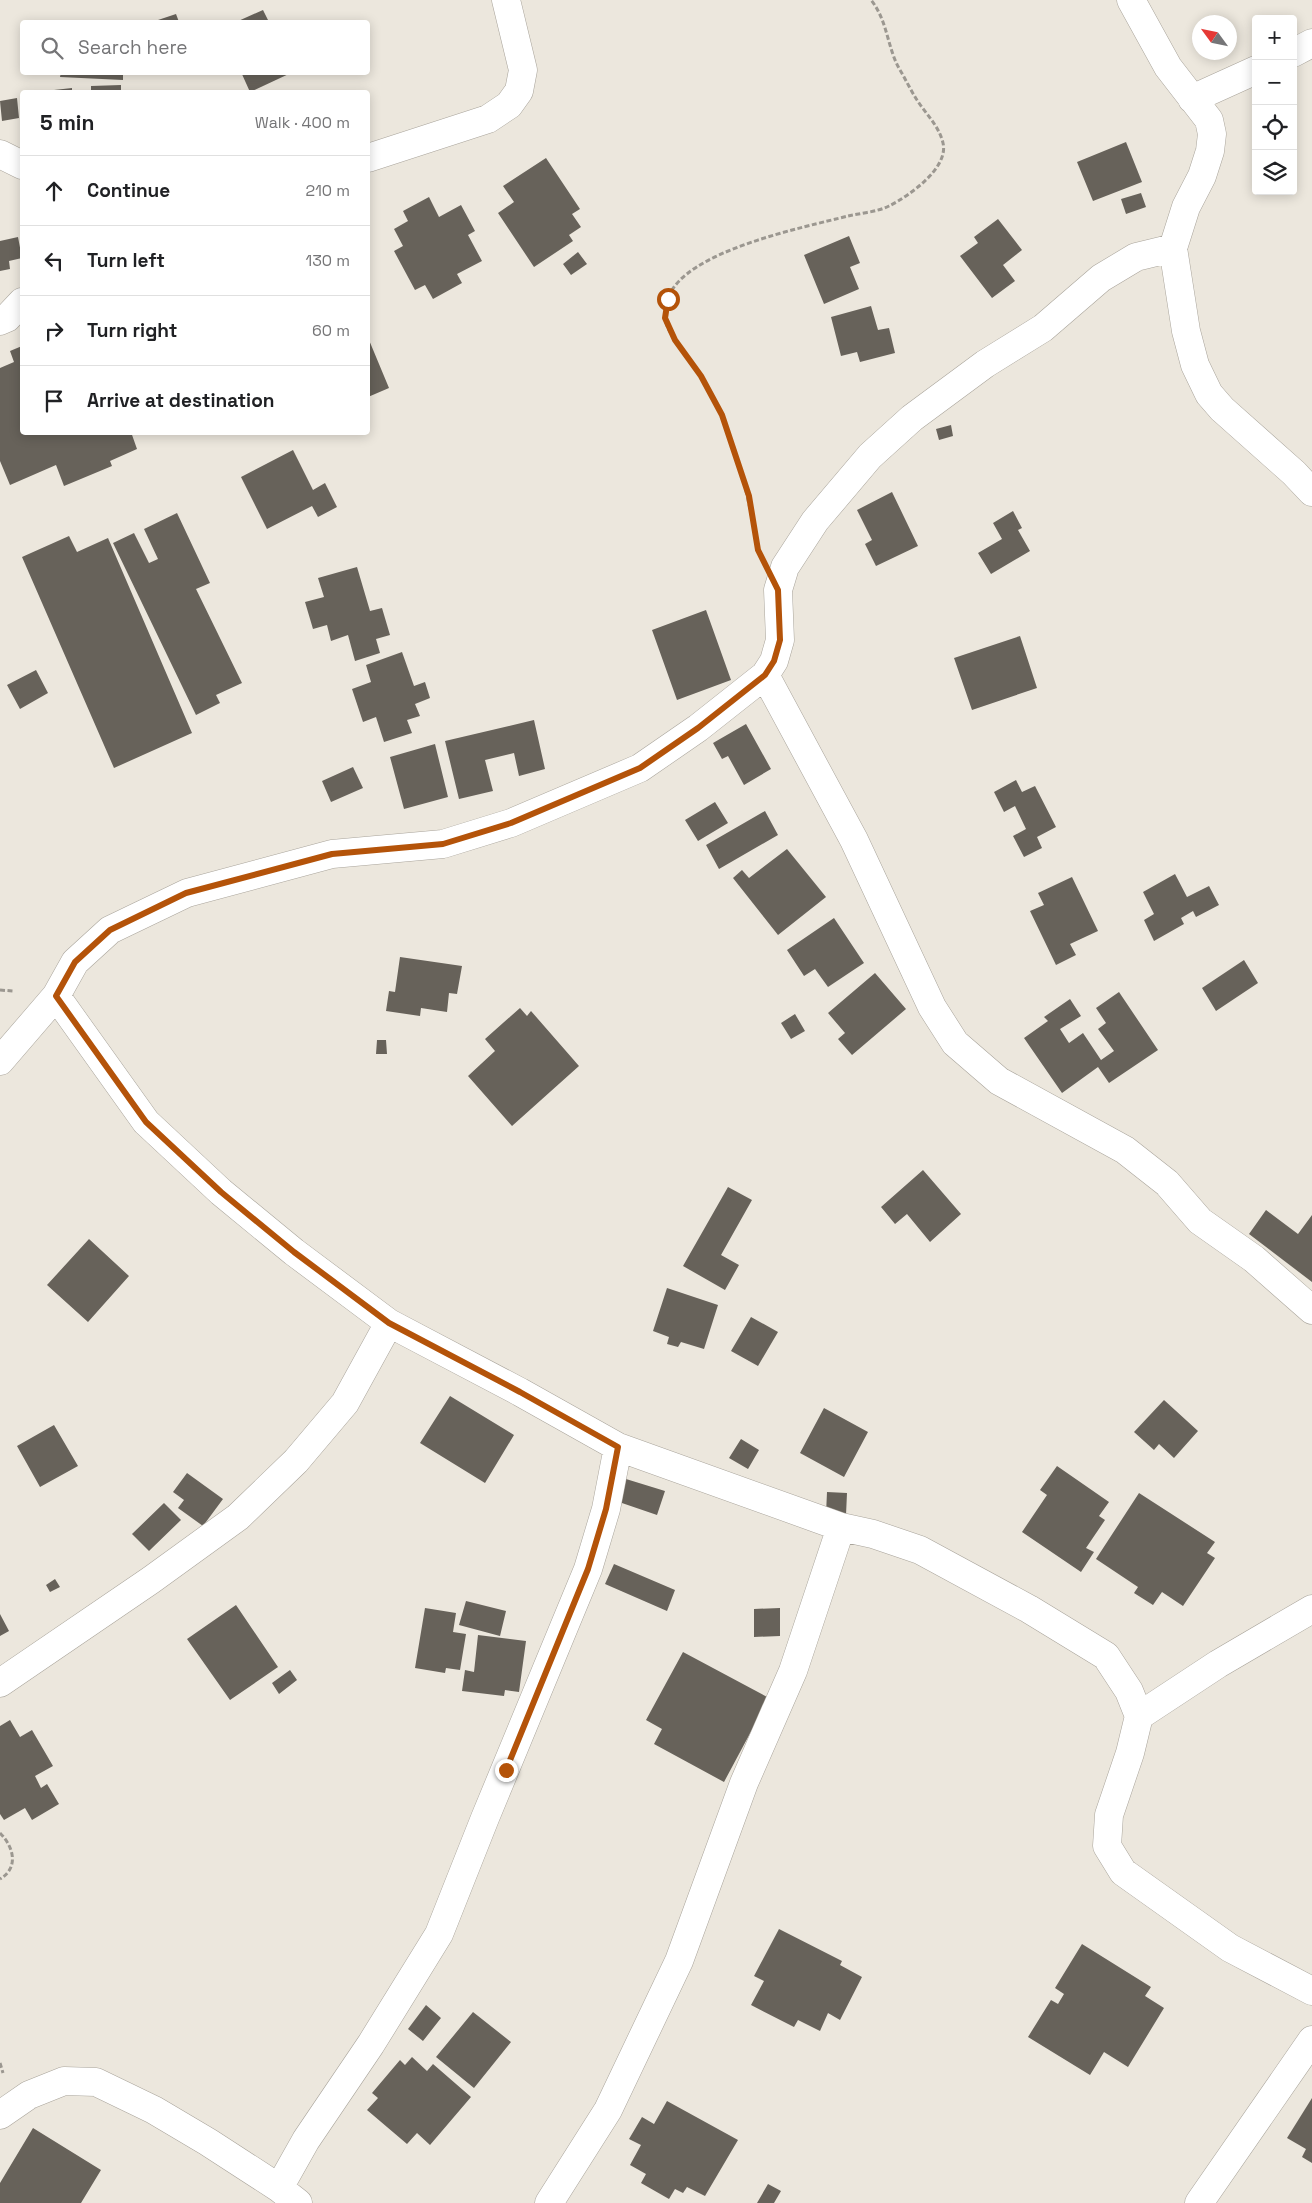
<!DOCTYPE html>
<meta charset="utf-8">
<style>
:root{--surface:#fff;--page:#f2f2f2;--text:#202124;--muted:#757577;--line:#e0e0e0}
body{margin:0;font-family:"Space Grotesk",sans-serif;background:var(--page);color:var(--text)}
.controls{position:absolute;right:15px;top:15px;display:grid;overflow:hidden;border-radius:5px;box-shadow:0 2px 12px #0003}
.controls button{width:45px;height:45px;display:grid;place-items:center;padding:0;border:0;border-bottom:1px solid var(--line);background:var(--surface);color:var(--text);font:25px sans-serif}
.compass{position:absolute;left:1192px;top:15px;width:45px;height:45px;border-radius:50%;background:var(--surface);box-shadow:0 2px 12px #0003;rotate:303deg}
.stop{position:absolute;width:15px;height:15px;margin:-11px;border:4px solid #b45309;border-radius:50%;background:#fff}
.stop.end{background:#b45309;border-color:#fff;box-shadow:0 1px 5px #0008}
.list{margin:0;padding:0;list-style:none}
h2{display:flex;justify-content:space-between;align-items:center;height:65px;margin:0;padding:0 20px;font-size:21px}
h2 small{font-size:16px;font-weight:400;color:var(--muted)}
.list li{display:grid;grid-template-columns:32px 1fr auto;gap:15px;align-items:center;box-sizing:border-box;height:70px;padding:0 20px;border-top:1px solid var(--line)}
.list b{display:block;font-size:19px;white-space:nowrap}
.list em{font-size:16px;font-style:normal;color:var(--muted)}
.icon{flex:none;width:28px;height:28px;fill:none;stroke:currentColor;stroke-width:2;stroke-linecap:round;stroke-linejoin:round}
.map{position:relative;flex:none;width:1312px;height:2203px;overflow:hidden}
.search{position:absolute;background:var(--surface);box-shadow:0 2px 12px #0003;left:20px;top:20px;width:350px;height:55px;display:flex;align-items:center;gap:12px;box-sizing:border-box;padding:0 18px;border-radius:5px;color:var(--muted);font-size:19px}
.panel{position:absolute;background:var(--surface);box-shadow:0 2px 12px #0003;left:20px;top:90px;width:350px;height:345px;border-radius:5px}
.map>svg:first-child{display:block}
.building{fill:#67625a}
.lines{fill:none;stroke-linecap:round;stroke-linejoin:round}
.street-casing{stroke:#a9a49b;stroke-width:29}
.path{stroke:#9b9790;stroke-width:3;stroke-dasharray:5 2.5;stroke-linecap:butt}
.street{stroke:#fff;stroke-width:28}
.route{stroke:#b45309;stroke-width:6}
</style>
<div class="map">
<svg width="1312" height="2203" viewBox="0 0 1312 2203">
<rect width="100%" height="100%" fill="#ece7dd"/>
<path class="building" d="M263,10L269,22H236Z
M176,14L179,22H152Z
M61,72H123V80L60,77Z
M241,72H293L250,92Z
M121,85V92H91V86Z
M72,88V92H45V91Z
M17,98L19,118L2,121L0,101Z
M1126,142L1142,182L1093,201L1077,162Z
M546,158L580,209L572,214L581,227L569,235L573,241L534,267L498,213L514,202L503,186Z
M1141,193L1146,207L1126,214L1121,199Z
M429,197L439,217L461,205L475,231L468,235L482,261L457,274L462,283L433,299L425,285L415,290L394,251L403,246L394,229L408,221L403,211Z
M998,219L1022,250L1003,265L1015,281L992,298L960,256L978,243L974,237Z
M849,236L860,263L850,267L859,289L824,304L804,255Z
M18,237L22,258L9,261L10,269L0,271V241Z
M578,252L587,264L571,275L563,264Z
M871,306L878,330L889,328L895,353L860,362L857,352L841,356L831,317Z
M369,340L389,388L368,397V341Z
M22,346V432H131L137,449L110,461L112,466L64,486L56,465L10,485L0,461V368L14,362L10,351Z
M951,425L953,436L939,440L936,429Z
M293,450L313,490L325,483L337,507L318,517L312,506L267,529L241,477Z
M892,492L918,546L876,566L865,544L872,540L857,510Z
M1013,511L1022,528L1018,530L1030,551L991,574L978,553L1002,539L993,523Z
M177,513L210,583L196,589L242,683L216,695L220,703L196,715L113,543L134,533L149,563L158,559L144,529Z
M69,536L77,552L108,538L192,733L114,768L22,557Z
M357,567L370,611L382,608L390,635L376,639L380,653L355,661L348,635L331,641L327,625L313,629L305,602L324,597L318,578Z
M706,610L731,680L677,700L652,630Z
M1020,636L1037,688L972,710L954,658Z
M402,652L414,686L425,682L430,698L415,704L420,716L407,720L412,733L384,742L376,717L363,722L352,689L371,682L366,665Z
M36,670L48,693L20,709L7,685Z
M534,720L545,769L519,776L514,753L485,760L493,791L459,799L445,741Z
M746,724L771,769L744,785L728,756L722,759L713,743Z
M435,744L448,797L404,809L390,757Z
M353,767L363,788L331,802L322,781Z
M1016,780L1022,792L1035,786L1056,827L1037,837L1042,848L1024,857L1013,836L1026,829L1015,806L1004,812L994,792Z
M715,802L728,823L698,841L685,820Z
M765,811L778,835L719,869L706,845Z
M787,849L826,897L778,935L733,878L742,870L749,878Z
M1175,874L1187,897L1209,886L1219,905L1196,917L1193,911L1181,918L1184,924L1154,941L1144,920L1154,914L1143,892Z
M1072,877L1098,931L1070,944L1076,955L1056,965L1030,911L1044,905L1038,893Z
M834,918L864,963L828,987L815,969L804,976L787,950Z
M400,957L462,966L457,994L449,993L447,1012L421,1008L420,1016L386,1011L389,991L395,992Z
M1244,960L1258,983L1216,1011L1202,988Z
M875,973L906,1009L852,1055L838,1039L845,1033L828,1013Z
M1119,992L1158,1050L1109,1083L1098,1067L1062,1093L1024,1038L1048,1021L1044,1017L1070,999L1081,1016L1060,1029L1069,1043L1083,1033L1101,1060L1114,1051L1098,1029L1106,1023L1096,1008Z
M520,1008L527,1016L531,1011L579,1066L512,1126L468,1076L495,1051L485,1039Z
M795,1014L805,1031L791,1039L781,1023Z
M377,1040H386L387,1054H376Z
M923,1170L961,1214L930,1242L907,1214L895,1224L881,1207Z
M728,1187L752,1200L721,1255L739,1265L725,1290L683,1266Z
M1266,1210L1298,1234L1312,1215V1282L1249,1234Z
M89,1239L129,1276L88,1322L47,1285Z
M667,1288L718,1305L704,1349L681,1342L678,1347L667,1344L669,1337L653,1331Z
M751,1317L778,1332L758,1366L731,1351Z
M450,1396L514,1435L485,1483L420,1443Z
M1164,1400L1198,1431L1174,1458L1159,1444L1154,1450L1134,1432Z
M824,1408L868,1432L844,1477L800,1453Z
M54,1425L78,1466L40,1487L17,1446Z
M741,1439L759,1450L748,1469L729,1458Z
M1057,1466L1109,1502L1099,1516L1105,1520L1086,1548L1094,1552L1081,1572L1022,1532L1047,1495L1040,1490Z
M187,1473L223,1499L203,1526L178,1508L184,1500L173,1492Z
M626,1479L665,1491L657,1515L619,1502Z
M827,1492L847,1493L846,1515L826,1514Z
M1139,1493L1215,1542L1207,1553L1215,1558L1183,1606L1162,1592L1153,1605L1134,1593L1138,1587L1096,1559Z
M164,1503L181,1520L149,1551L132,1534Z
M614,1564L675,1590L667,1611L605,1584Z
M55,1579L60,1587L50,1592L46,1585Z
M466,1601L506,1611L500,1636L459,1625Z
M236,1605L278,1667L230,1700L187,1639Z
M425,1608L456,1613L453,1632L466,1634L460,1670L446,1668L445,1673L415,1668Z
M780,1608V1636L754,1637V1609Z
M0,1614L9,1631L0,1636Z
M478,1635L526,1641L519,1692L505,1690L504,1696L462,1691L465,1670L474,1672Z
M683,1652L769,1698L724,1782L654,1744L662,1729L646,1720Z
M290,1670L297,1680L279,1694L272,1683Z
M10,1720L20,1737L32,1730L53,1766L35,1776L41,1788L47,1784L59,1804L32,1820L25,1808L4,1820L0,1814V1726Z
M779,1929L842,1961L840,1965L862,1977L840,2020L828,2013L820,2031L798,2020L794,2027L751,2005L764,1981L754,1976Z
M1082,1944L1151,1987L1145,1996L1164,2008L1128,2067L1104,2052L1090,2075L1028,2037L1051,2000L1058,2004L1064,1994L1055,1988Z
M426,2005L441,2018L423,2041L408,2029Z
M473,2012L511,2042L474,2088L436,2057Z
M412,2057L427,2071L433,2064L471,2097L430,2145L417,2133L407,2144L367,2110L378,2098L372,2093L400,2060L405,2065Z
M1312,2098V2163L1302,2157L1306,2149L1287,2138Z
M667,2101L738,2140L705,2196L687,2187L683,2193L675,2189L669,2199L641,2183L646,2174L630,2165L641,2145L629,2139L642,2117L654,2124Z
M33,2128L101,2170L81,2203H0V2183Z
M768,2184L781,2191L774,2203H757Z"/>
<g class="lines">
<g class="street-casing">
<path id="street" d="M1131,0L1168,67L1209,120L1212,134L1210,151L1202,176L1186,207L1173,248L1186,331L1195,365L1209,394L1222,409L1294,473L1312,492
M1293,53L1312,43
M1192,99L1256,70
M0,154L22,165
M368,158L488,119L509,105L519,91L523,70L506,0
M0,321L7,318L22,302
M765,675L854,840L932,1007L955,1043L999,1081L1125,1150L1167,1183L1200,1221L1254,1259L1312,1310
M56,996L146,1122L221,1192L294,1252L389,1323L520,1392L618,1447L841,1527L873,1534L920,1550L1029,1609L1106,1656L1129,1691L1139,1716L1130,1753L1109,1815L1107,1846L1123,1872L1230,1948L1312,1991
M0,1061L56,996L75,962L110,930L187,893L332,854L443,844L511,823L640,768L698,728L765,675L774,661L780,640L778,590L785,567L815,521L870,456L912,418L985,364L1043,328L1101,278L1136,257L1173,248
M0,1683L151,1580L238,1517L296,1461L345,1403L389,1323
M1139,1716L1218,1664L1312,1609
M0,2115L29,2095L64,2081L96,2082L154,2110L208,2142L279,2188L298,2203
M279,2188L306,2140L371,2044L439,1934L485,1818L588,1569L606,1509L618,1447
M549,2203L608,2110L679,1961L744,1783L793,1671L841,1527
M1199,2203L1312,2040"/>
</g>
<path class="path" d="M757,546C747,488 733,427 701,376C692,361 666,334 665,318C665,312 667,304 668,299C682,251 806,227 848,216C861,213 877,212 889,206C909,196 949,168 943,143C939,126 926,114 917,100C911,91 906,80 900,70C887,48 888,21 871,0
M0,990L13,991
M0,1833C14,1847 19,1868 0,1879
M0,2063L3,2073"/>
<use href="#street" class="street"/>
</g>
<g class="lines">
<path class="route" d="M506,1770L588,1569L606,1509L618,1447L520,1392L389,1323L294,1252L221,1192L146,1122L56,996L75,962L110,930L186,893L332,854L443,844L511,823L640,768L698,728L765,675L774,661L780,640L778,590L758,550L749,496L722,415L701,376L675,340L665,318L668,299"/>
</g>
</svg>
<div class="controls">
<button>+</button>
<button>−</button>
<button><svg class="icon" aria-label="locate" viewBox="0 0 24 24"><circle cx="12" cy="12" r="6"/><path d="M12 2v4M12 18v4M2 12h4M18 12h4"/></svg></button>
<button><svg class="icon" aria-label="layers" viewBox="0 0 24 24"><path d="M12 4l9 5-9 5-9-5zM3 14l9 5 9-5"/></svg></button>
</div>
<svg class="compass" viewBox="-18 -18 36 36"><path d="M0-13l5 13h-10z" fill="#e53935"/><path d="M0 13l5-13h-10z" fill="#757577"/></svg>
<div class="stop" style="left:668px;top:299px"></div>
<div class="stop end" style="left:506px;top:1770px"></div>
<div class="search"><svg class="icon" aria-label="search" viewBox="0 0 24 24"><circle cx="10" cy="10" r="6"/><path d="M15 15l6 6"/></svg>Search here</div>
<section class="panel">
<h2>5 min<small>Walk · 400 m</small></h2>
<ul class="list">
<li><svg class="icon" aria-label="ahead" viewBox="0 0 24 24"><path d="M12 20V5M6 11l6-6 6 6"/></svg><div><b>Continue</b></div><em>210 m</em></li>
<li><svg class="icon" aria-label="left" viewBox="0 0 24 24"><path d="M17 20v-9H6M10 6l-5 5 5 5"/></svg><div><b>Turn left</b></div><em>130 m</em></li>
<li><svg class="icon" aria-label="right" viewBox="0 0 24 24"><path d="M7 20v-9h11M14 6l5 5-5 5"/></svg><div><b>Turn right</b></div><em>60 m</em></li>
<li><svg class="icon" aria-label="arrive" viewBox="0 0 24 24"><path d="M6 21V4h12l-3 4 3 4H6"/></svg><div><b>Arrive at destination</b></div></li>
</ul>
</section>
</div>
